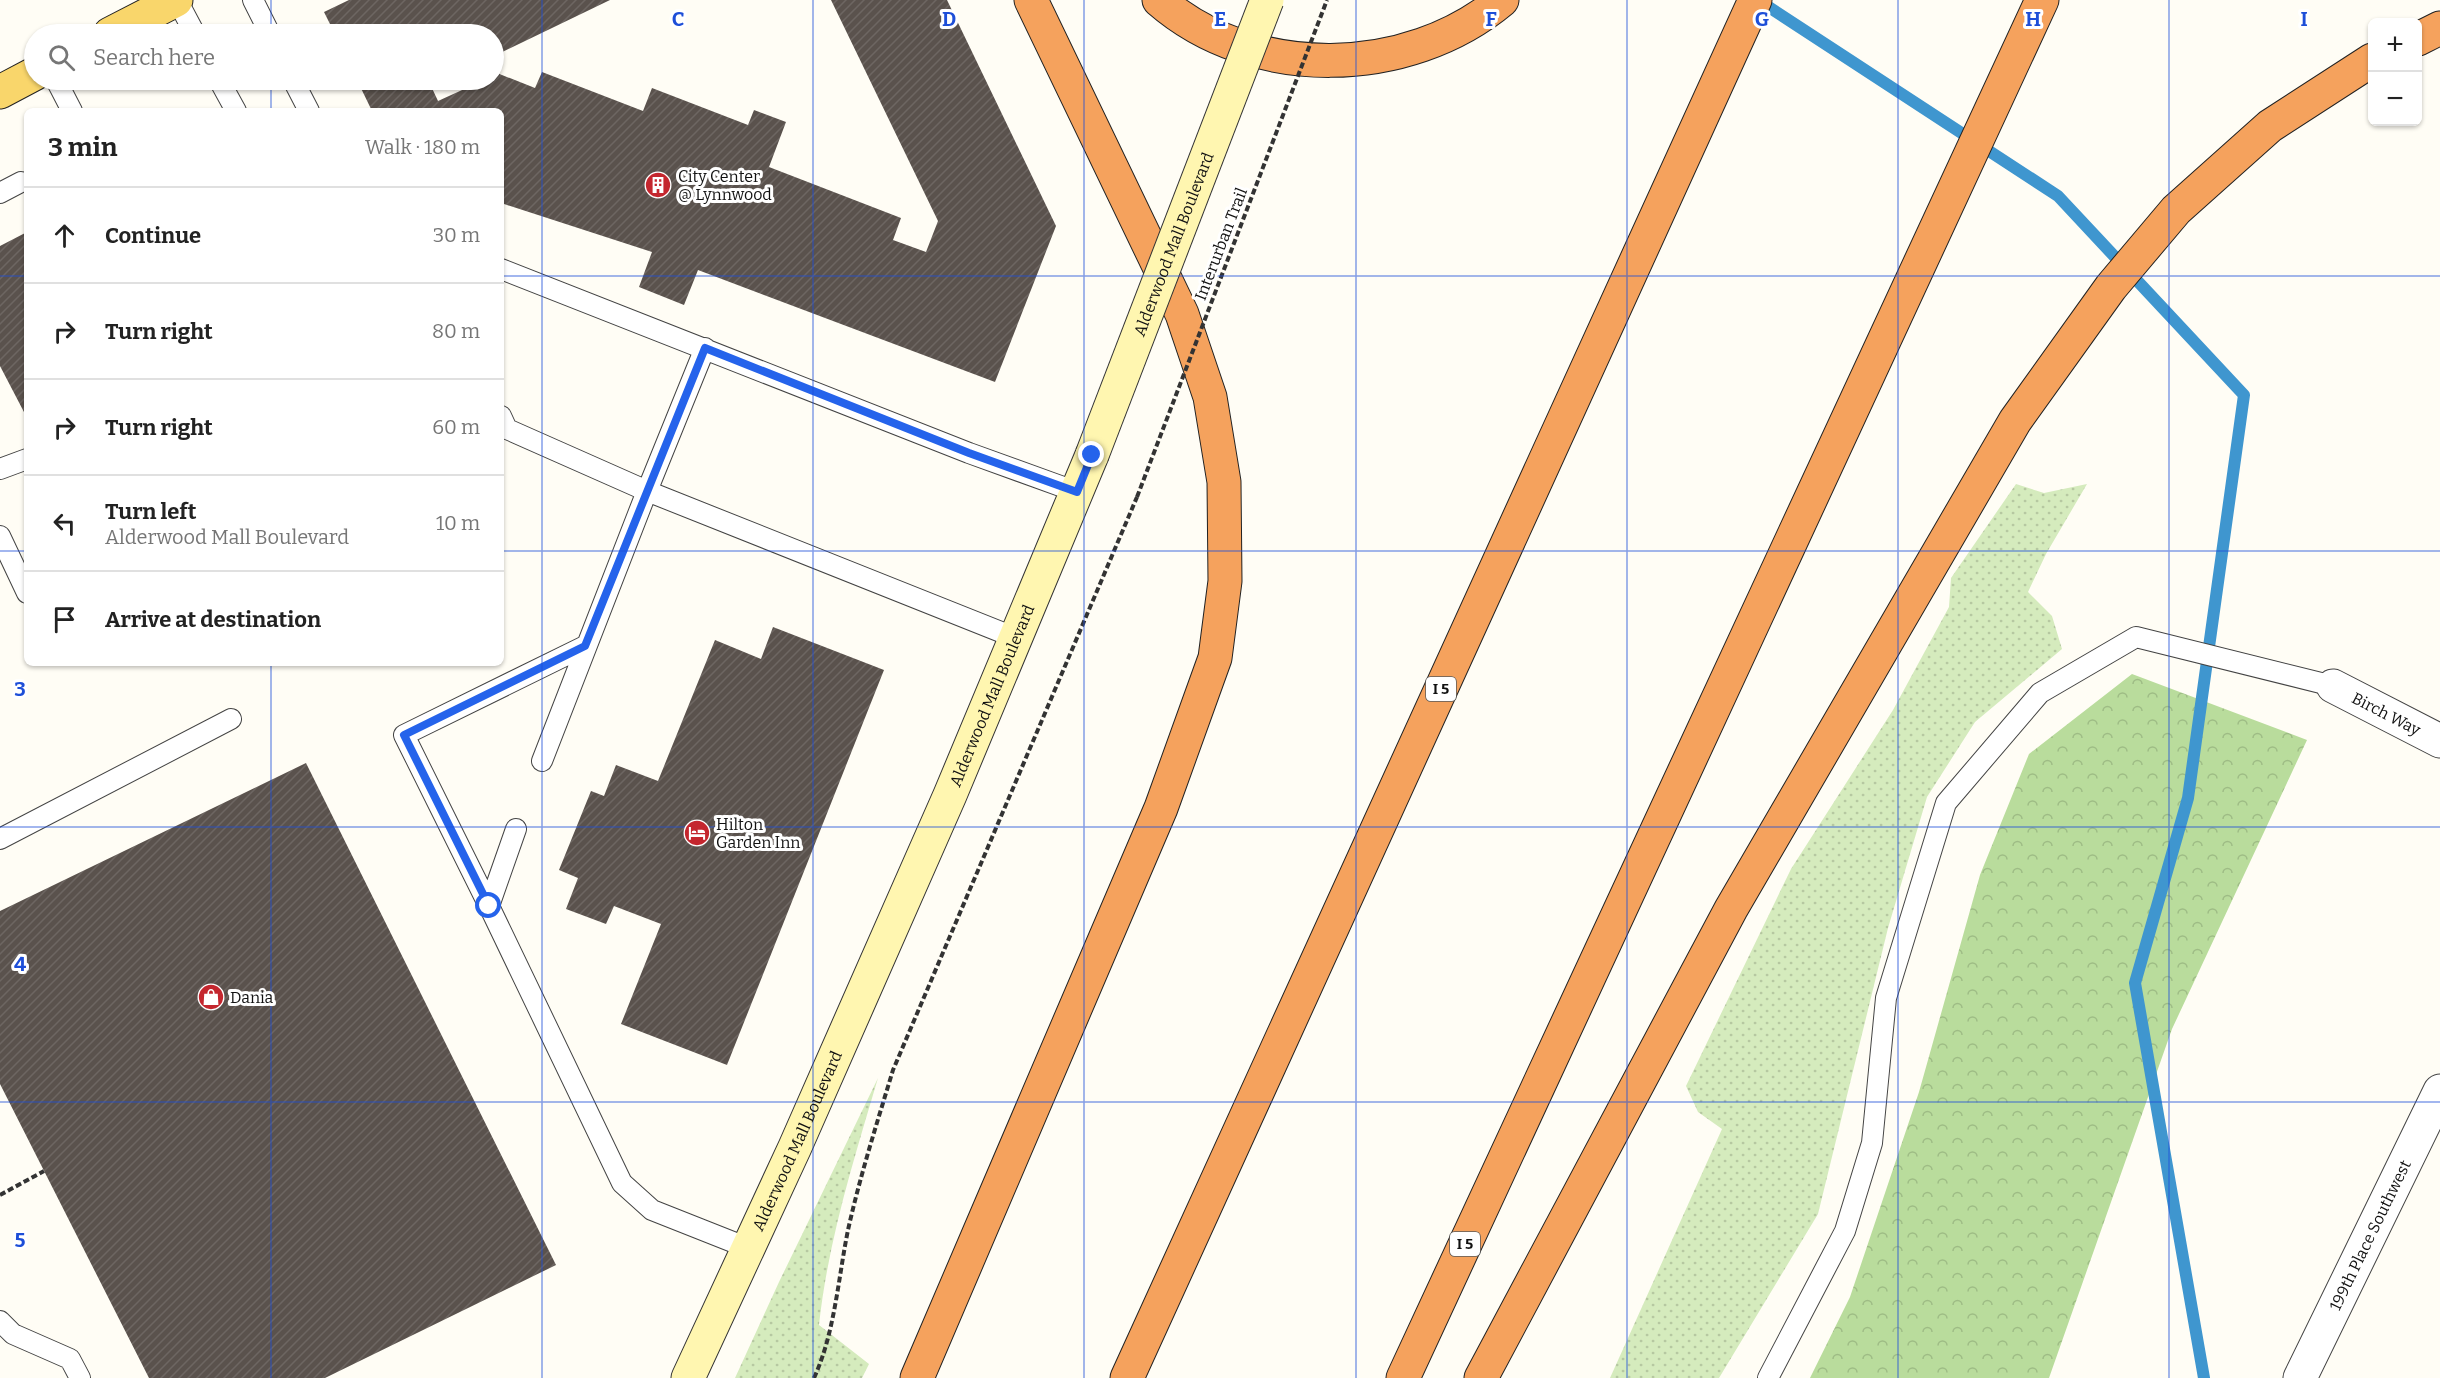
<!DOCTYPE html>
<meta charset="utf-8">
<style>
:root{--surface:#fff;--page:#f2f2f2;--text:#222;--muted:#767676;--line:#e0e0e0}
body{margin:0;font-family:Bitter,serif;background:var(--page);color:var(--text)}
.controls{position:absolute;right:18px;top:18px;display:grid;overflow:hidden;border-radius:9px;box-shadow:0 2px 4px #0004}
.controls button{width:54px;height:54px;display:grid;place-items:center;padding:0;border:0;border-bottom:2px solid var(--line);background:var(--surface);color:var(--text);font:30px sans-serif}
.stop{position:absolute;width:18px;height:18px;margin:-14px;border:4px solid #2563eb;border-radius:50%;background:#fff}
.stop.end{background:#2563eb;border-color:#fff;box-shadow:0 2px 6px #0008}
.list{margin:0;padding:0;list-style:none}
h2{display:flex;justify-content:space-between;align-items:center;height:78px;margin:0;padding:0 24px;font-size:26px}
h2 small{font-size:20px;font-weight:400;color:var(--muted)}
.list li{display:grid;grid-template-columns:39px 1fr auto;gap:18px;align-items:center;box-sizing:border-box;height:96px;padding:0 24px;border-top:2px solid var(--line)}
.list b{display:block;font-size:22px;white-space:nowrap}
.list p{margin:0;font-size:20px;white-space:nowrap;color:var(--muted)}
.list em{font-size:20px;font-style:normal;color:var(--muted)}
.icon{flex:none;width:33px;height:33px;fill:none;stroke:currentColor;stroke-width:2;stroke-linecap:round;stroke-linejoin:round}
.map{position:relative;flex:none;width:2440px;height:1378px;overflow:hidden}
.search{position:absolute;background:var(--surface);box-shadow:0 2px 4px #0004;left:24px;top:24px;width:480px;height:66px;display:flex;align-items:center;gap:15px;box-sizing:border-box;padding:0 21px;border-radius:33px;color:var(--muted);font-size:22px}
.panel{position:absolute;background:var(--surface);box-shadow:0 2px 4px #0004;left:24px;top:108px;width:480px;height:558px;border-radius:9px}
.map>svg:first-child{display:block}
.grass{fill:url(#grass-dots)}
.forest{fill:url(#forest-crowns)}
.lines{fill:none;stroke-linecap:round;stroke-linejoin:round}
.stream{stroke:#3f96cf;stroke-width:12}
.building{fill:url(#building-hatch)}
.lane-casing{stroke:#444;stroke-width:22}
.street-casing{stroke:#444;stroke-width:35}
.secondary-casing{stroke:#333;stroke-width:35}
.primary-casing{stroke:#222;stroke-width:35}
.highway-casing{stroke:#222;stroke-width:35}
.path{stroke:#333;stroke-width:4;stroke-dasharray:6 3;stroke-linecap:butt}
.lane{stroke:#fff;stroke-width:20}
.street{stroke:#fff;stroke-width:33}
.secondary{stroke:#fff6b0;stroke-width:33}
.primary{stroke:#f9d66b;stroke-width:33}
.highway{stroke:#f5a25d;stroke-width:33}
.secondary-bridge-casing{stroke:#333;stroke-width:35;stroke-linecap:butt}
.path-bridge{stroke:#333;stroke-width:4;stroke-dasharray:6 3;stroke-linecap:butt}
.secondary-bridge{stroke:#fff6b0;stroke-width:33}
.route{stroke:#2563eb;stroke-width:8}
.grid{fill:none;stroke:#1d4ed8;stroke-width:1.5;stroke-opacity:0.55}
.labels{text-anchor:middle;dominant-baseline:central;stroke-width:6;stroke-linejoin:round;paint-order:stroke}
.shield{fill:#fff;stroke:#585858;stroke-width:1.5}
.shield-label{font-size:15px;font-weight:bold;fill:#111}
.poi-label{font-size:16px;fill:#111;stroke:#fff;text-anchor:start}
.street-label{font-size:16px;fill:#111;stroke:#fff}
.grid-label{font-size:20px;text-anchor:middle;font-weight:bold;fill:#1d4ed8;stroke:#fff;stroke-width:6;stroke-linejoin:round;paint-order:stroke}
</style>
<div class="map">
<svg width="2440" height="1378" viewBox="0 0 2440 1378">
<defs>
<pattern id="grass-dots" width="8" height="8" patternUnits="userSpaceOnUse" patternTransform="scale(1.5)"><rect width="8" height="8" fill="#d5ebbd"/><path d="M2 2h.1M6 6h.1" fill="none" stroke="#b6c8a1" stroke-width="1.8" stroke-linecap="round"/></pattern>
<pattern id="forest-crowns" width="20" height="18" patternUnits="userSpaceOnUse" patternTransform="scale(1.5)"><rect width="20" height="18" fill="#b9dc9c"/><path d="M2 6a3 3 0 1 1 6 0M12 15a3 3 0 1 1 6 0" fill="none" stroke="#9ebc85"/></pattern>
<pattern id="building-hatch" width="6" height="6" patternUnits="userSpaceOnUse" patternTransform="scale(1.5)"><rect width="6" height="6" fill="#5a524d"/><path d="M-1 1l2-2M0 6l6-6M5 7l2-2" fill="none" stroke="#6d6662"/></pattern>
</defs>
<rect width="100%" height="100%" fill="#fffdf5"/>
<path class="grass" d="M2016,484L2044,493L2087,484L2046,554L2028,592L2052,616L2062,649L1975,722L1927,797L1888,928L1818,1214L1719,1378H1610L1722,1129L1698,1112L1686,1086L1791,869L1893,710L1949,607L1951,578Z
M878,1078C854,1159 828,1241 819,1325L869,1364L862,1378H735L779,1282Z"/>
<path class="forest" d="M2132,674L2307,740L2172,1029L2049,1378H1810L1850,1297L1919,1092L1980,875L2029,754Z"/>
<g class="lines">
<path class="stream" d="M1758,0L2058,196L2244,395L2188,798L2135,983L2204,1378"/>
</g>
<path class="building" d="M349,0H610L494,56V34H335L324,12Z
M831,0H947L1056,226L995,382L698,270L684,305L639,287L652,252L501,203V111H372L357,80H445L431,86L438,101L484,80H494V75L497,73L535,88L542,72L643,111L652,88L748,125L754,110L786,122L769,167L901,218L893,240L926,252L938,221Z
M27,232V413L25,414L0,366V246Z
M773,627L884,670L727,1065L621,1024L661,924L614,906L606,924L566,909L578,878L559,870L591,791L604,796L616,765L658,781L715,640L761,659Z
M306,763L556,1265L325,1378H149L0,1084V911Z"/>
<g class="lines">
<g class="lane-casing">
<path id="lane" d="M177,0L195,34
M253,0L270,34
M56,80L72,111
M219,80L236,111
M293,80L309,111
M0,193L21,182
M501,269L969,453L1077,492
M501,416L507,429L647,491L705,348
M0,469L27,459
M0,536L27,593
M542,761L647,491L1016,638
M516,829L489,906L622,1183L652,1210L748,1248
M0,839L231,719
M489,906L404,735L585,646
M0,1321L13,1334L70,1359L80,1378
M1768,1378L1845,1231L1872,1143L1886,998L1946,803L2040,693L2136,637L2333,686"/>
</g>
<g class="street-casing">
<g id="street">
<path id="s1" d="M2333,686L2440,741"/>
<path id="s2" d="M2300,1378L2440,1091"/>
</g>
</g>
<g class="secondary-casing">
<g id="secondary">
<path id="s3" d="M688,1378L795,1147L950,795L1092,455"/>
</g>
</g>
<g class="primary-casing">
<path id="primary" d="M110,34L176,0
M0,92L34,74"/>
</g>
<g class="highway-casing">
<path id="highway" d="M1159,0C1253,82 1408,79 1502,0
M2418,39L2440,28
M917,1378L1161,808L1215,658L1225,581L1224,482L1210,397L1182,314L1031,0
M1127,1378L1755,0
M1403,1378L2042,0
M1481,1378L1731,909L2015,421L2111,287L2176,210L2270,126L2372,60"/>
</g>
<path class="path" d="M0,1195L44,1171
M814,1378C835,1332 838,1279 848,1230C860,1176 877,1123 893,1070L1137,497"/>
<use href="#lane" class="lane"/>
<use href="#street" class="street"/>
<use href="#secondary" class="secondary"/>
<use href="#primary" class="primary"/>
<use href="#highway" class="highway"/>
<g class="secondary-bridge-casing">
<g id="secondary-bridge">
<path id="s4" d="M1092,455L1267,0"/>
</g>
</g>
<path class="path-bridge" d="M1137,497L1327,0"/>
<use href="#secondary-bridge" class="secondary-bridge"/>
</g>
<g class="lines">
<path class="route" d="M489,906L404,735L585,646L705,348L969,453L1077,492L1092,455"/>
</g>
<path class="grid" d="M271,0V34M542,0V1378M813,0V1378M1084,0V1378M1356,0V1378M1627,0V1378M1898,0V1378M2169,0V1378M271,80V111M0,276H27M501,276H2440M0,551H27M501,551H2440M271,663V1378M0,827H2440M0,1102H2440"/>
<defs>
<g id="building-disc" transform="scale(1.35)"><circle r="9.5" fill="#c4262e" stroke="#fff"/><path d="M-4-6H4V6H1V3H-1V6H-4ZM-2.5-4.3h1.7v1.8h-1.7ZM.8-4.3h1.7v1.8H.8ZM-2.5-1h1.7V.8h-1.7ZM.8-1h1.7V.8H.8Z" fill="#fff"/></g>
<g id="hotel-disc" transform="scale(1.35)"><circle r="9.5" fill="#c4262e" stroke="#fff"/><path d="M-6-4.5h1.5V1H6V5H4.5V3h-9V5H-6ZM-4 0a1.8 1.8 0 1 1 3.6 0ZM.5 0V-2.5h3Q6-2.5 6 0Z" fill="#fff"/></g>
<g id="shop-disc" transform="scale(1.35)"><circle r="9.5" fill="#c4262e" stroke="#fff"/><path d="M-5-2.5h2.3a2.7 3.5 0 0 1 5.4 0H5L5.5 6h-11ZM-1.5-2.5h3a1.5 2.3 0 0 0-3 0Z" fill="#fff"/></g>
</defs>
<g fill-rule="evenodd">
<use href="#building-disc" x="658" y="185"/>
<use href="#hotel-disc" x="697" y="833"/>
<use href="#shop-disc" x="211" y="997"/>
</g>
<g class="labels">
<g class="shield">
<rect x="1426" y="677" width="30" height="24" rx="4.5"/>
<rect x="1450" y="1232" width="30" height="24" rx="4.5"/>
</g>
<g class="shield-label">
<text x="1441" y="689">I 5</text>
<text x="1465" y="1244">I 5</text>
</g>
<g class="poi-label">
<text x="678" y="176">City Center<tspan x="678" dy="18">@ Lynnwood</tspan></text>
<text x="716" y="824">Hilton<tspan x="716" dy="18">Garden Inn</tspan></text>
<text x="230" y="997">Dania</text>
</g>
<g class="street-label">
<text stroke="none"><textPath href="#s4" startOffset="226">Alderwood Mall Boulevard</textPath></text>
<text transform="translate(1221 244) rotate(-69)">Interurban Trail</text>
<text stroke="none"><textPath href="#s3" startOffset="747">Alderwood Mall Boulevard</textPath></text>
<text stroke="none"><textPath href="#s1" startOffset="60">Birch Way</textPath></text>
<text stroke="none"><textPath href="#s3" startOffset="261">Alderwood Mall Boulevard</textPath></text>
<text stroke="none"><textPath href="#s2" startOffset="159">199th Place Southwest</textPath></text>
</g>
</g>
<g class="grid-label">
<text x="678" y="26">C</text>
<text x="949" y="26">D</text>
<text x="1220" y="26">E</text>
<text x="1491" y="26">F</text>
<text x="1762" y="26">G</text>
<text x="2033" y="26">H</text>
<text x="2304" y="26">I</text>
<text x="20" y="696">3</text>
<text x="20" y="971">4</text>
<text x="20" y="1247">5</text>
</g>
</svg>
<div class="controls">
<button>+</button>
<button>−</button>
</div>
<div class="stop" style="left:489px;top:906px"></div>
<div class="stop end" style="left:1092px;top:455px"></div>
<div class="search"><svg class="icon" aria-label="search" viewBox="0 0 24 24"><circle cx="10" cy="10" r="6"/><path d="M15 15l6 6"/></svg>Search here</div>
<section class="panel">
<h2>3 min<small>Walk · 180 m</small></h2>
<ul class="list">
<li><svg class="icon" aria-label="ahead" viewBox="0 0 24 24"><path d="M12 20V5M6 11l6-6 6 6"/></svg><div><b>Continue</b></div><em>30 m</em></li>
<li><svg class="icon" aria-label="right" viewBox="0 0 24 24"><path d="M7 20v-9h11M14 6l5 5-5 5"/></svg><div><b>Turn right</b></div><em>80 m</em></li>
<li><svg class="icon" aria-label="right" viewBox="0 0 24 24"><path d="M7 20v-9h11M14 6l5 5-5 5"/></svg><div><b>Turn right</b></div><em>60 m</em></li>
<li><svg class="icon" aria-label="left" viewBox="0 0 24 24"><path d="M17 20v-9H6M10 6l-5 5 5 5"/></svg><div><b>Turn left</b><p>Alderwood Mall Boulevard</p></div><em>10 m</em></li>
<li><svg class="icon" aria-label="arrive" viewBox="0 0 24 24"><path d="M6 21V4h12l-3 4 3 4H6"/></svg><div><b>Arrive at destination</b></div></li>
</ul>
</section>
</div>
